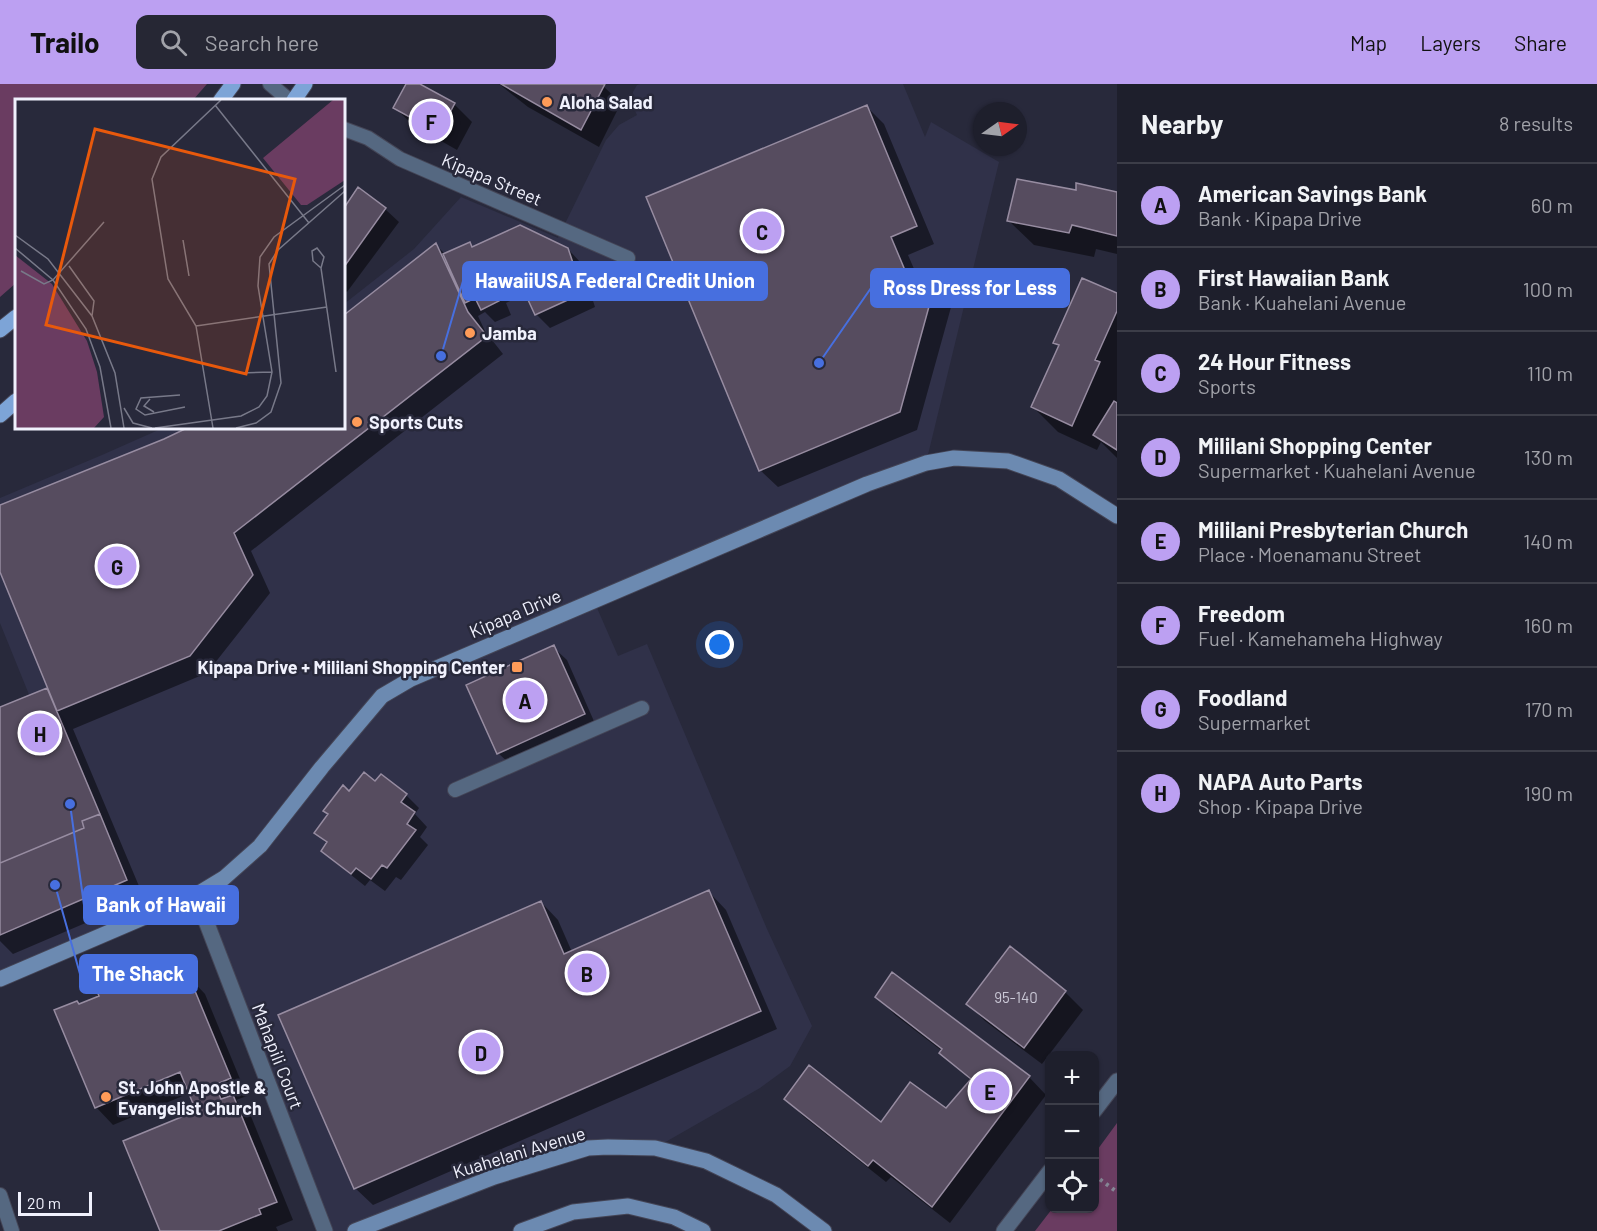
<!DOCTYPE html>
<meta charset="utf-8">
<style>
:root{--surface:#1e1f2c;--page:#262734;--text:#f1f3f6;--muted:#a1a2a9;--line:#3c3d48;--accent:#bca0f2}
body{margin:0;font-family:Barlow,sans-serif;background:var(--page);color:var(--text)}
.controls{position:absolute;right:18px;bottom:18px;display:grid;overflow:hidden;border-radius:12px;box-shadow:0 2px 4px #0004}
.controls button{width:54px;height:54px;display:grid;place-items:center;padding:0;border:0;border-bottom:2px solid var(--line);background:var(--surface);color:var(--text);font:30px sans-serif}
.compass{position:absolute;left:973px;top:18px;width:54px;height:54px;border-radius:50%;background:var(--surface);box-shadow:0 2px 4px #0004;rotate:76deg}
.scale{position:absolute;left:18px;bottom:15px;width:74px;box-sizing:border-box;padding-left:6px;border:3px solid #f0f1fd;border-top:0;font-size:16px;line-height:21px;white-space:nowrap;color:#f0f1fd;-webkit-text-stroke:4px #28293b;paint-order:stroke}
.you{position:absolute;left:720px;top:561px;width:21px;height:21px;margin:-15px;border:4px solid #fff;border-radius:50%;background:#1a73e8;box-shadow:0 0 0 9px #1a73e833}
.badge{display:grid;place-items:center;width:39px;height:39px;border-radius:50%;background:var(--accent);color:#111;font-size:20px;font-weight:700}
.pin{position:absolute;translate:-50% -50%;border:3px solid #fff;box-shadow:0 2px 6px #0006}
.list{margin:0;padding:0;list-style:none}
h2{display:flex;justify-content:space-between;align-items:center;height:78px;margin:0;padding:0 24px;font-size:26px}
h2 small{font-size:20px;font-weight:400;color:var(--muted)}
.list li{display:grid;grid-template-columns:39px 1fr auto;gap:18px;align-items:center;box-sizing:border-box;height:84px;padding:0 24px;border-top:2px solid var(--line)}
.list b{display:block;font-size:22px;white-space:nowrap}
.list p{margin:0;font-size:20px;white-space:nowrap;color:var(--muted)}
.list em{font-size:20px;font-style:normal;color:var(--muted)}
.icon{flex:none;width:33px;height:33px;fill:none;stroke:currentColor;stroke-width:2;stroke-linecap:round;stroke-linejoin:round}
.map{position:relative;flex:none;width:1117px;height:1147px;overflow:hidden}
header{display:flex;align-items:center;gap:36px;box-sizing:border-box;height:84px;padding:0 30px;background:var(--accent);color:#111}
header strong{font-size:28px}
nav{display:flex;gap:33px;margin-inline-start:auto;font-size:21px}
.search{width:420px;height:54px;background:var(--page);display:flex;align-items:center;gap:15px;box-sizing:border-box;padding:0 21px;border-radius:12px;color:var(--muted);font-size:22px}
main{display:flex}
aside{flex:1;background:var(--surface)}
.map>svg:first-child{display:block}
.built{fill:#303149}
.green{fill:#6a3c61}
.shadow{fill:#0007}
.building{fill:#564c5f;stroke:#978ca1;stroke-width:1.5}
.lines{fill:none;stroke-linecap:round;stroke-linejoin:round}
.lane-casing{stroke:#444556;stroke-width:16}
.street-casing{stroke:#444556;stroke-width:17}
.secondary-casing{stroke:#444556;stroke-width:17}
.primary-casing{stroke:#444556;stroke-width:17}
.path{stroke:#858695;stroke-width:4;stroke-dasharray:3 4.5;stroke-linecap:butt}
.lane{stroke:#556881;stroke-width:14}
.street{stroke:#556881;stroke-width:15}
.secondary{stroke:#6c8ab1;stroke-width:15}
.primary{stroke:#7da4d7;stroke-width:15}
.poi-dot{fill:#fe9b58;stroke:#28293b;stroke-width:2}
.labels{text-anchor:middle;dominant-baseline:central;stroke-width:5;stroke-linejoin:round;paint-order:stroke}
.number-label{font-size:15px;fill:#cac8d6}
.poi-label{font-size:18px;font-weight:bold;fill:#f0f1fd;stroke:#28293b;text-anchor:start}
.street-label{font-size:18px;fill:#f0f1fd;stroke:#28293b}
.inset-road{fill:none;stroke:#787989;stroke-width:1.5}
.view{fill:#e8590c;fill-opacity:0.15;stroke:#e8590c;stroke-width:3}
.inset-edge{fill:none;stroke:#f0f1fd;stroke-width:3}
.leader{fill:none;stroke:#476fdf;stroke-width:2}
.callout-dot{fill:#476fdf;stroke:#28293b;stroke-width:2}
.callout{fill:#476fdf;stroke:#476fdf;stroke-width:2}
.callout-label{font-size:20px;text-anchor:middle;font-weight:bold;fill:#fff}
</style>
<header>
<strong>Trailo</strong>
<div class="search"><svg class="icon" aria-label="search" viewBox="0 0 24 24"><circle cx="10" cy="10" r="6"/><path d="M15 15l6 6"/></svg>Search here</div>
<nav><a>Map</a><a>Layers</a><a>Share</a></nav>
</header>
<main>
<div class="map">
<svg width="1117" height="1147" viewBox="0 0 1117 1147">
<rect width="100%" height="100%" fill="#28293b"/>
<path class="built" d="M640,0H903L925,53L931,38L999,78L926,379L594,517L618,572L647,560L767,845L812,942L790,982L760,1004L655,1064L608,1063L355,1147H325L196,811L0,895V626L30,613L0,539V414L102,371L163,344H344V220L414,165L461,113L558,154L606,56L619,41L637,31L631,18L633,8L637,1Z"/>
<path class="green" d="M0,0H207L193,16H16V199L0,213Z
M1117,1039V1147H1035L1052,1125L1094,1124L1095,1069Z"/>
<path class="shadow" d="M408,0H417L455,21L472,38L457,66L413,41L395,24Z
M499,0H601L621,19L599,63L528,23Z
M867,23L884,40L934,160L908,171L918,194L936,198L953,216L917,346L778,403L760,386Z
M1077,101L1117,110V170L1096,165L1094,173L1034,161L1009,137L1077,108Z
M359,105L385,125L399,138L347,208L344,206V126Z
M469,160L473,164L568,165L581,179L595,223L550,244L536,230L527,209L506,219L511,231L495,238L485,228L478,232L485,247L503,270L251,467L270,509L207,589L73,645L144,814L13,870L0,857V625L49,604L0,484V423L164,357L191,344H344V233L436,161L446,171Z
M1083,196L1117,211V374L1101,358L1097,366L1058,348L1033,323L1060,263L1055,258Z
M553,563L567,576L597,644L512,682L498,669Z
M375,699L406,711L419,724L415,730L427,743L420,753L428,761L401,796L396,793L385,807L370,796L365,802L336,779L323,766L327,760L316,748L350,709Z
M709,808L726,826L777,945L373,1121L355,1104L541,818L558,836L572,868Z
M1010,864L1065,908L1083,926L1042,980L985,937L968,920Z
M131,877L148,893L165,886L176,897L188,892L205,910L247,1012L236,1016L250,1030L293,1136L276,1143L278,1147H161L198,1028L190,1009L113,1041L96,1023L80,922L101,913Z
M877,913L1029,993L1046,1011L950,1139L891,1093L886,1098L804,1033L786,1015L881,1040L946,1026L972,997L941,969L942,967L895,931Z"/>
<path class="building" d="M406,0H420L455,19L439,49L393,24Z
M501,0H605L581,46Z
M867,21L917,142L891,153L907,191L936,197L900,328L759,387L646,113Z
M1017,95L1076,106V99L1117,108V152L1072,141L1069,149L1007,137Z
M358,103L386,124L344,183V124Z
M520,141L568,164L583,209L535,231L518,194L494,205L499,217L481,226L475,214L465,219L443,170L470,158L472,163Z
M436,159L468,228L487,252L234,449L253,491L190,572L57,627L0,488V421L164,355L187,344H344V231Z
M1082,194L1117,209V227L1095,276L1100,278L1072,342L1031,323L1059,261L1053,259Z
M1114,317L1117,319V366L1093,351Z
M554,561L585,630L497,670L466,601Z
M47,604L100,730L82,737L84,744L0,779V623Z
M364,688L375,697L381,690L407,710L401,718L415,728L407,740L416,746L387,784L382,781L371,795L356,784L351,790L321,767L327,758L314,749L328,730L323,727L343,701L349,707Z
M100,730L127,796L0,851V779L84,744L82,737Z
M709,806L761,927L354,1105L278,931L541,817L564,870Z
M1010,862L1066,907L1024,964L966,920Z
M132,875L140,895L165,884L171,898L188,890L231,994L215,1001L221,1015L233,1011L277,1118L259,1125L261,1130L219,1147H160L123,1057L196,1027L180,988L95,1024L54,926L77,917L79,920L99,912L91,892Z
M892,888L1030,992L932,1123L873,1076L868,1082L784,1015L809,981L881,1038L910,998L946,1024L971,995L939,969L942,965L875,913Z"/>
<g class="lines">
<g class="lane-casing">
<path id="lane" d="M270,0L289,16
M344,45L368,54L400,75L628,174
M455,706L642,624
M0,1111L12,1147"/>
</g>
<g class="street-casing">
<path id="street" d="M196,811L325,1147
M1094,1027L1117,997
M1004,1147L1050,1087"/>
</g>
<g class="secondary-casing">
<path id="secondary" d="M0,895L196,811L224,794L260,762L322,683L382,612L411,595L867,400L926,379L954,374L1008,377L1059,395L1117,432
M355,1147L494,1093L588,1064L608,1063L655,1064L706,1077L776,1111L824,1147
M521,1147L573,1128L628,1122L674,1133L703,1147"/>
</g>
<g class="primary-casing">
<path id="primary" d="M221,16L233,0
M294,16L305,0
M0,246L16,233
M0,331L16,317"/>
</g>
<path class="path" d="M1094,1091L1117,1108"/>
<use href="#lane" class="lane"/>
<use href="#street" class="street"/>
<use href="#secondary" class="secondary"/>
<use href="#primary" class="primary"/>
</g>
<g class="poi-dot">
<circle cx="547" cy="18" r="6"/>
<circle cx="470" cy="249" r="6"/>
<circle cx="357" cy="338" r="6"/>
<rect x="511" y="577" width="12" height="12" rx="3"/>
<circle cx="106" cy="1013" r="6"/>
</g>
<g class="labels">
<g class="number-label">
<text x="1016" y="913">95-140</text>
</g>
<g class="poi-label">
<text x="559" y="18">Aloha Salad</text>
<text x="482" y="249">Jamba</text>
<text x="369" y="338">Sports Cuts</text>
<text x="505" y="583" text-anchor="end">Kipapa Drive + Mililani Shopping Center</text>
<text x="118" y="1003">St. John Apostle &amp;<tspan x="118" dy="21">Evangelist Church</tspan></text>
</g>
<g class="street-label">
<text transform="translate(492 95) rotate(23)">Kipapa Street</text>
<text transform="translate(515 529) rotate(-23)">Kipapa Drive</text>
<text transform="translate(278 972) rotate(69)">Mahapili Court</text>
<text transform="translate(519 1068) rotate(-17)">Kuahelani Avenue</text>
</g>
</g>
<g transform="translate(15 15)">
<rect width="330" height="330" fill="#28293b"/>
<path d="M318,1H330V81L292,106H286L248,59ZM0,156L37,185L72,242L82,273L89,318L79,329H0Z" fill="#6a3c61"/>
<path class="inset-road" d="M200,6L294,124M0,136L33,160L77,217L100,274L109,329M168,141L174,177M0,149L38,181L71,230L85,268L96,329M54,167L79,202L77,217M306,169L298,162L297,152L302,149L309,158L306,169L321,273M6,172L29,185L38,181L89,123M181,227L312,208M225,274L257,273M165,296L126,299L121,310L130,316L170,308M135,300L129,307L139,313M109,309L118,324L137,329M140,329L226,317L244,308L252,297L257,273L243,187L245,158L259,138L330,86M198,329L181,227L153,180L137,80L146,58L206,1M221,329L241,324L256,313L266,284L254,165L263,151L330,92"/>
<path class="view" d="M80,30L280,80L231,275L31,226Z"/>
<rect width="330" height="330" class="inset-edge"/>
</g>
<path class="leader" d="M441 272L463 197M819 279L871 204M70 720L84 821M55 801L80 890"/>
<g class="callout-dot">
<circle cx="441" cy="272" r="6"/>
<circle cx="819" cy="279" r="6"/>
<circle cx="70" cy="720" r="6"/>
<circle cx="55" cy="801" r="6"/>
</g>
<g class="callout">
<rect x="463" y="178" width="304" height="38" rx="6"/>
<rect x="871" y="185" width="198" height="38" rx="6"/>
<rect x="84" y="802" width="154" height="38" rx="6"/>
<rect x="80" y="871" width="117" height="38" rx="6"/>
</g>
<g class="callout-label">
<text x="615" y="204">HawaiiUSA Federal Credit Union</text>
<text x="970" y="211">Ross Dress for Less</text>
<text x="161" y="828">Bank of Hawaii</text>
<text x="138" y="897">The Shack</text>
</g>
</svg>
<div class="controls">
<button>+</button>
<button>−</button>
<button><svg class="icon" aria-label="locate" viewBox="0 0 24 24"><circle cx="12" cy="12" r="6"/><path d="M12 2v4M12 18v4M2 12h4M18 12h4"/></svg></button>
</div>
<svg class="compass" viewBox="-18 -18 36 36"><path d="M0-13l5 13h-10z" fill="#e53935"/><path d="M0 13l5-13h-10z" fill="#a1a2a9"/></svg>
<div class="scale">20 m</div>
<div class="you"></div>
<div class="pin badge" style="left:525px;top:616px">A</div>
<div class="pin badge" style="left:587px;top:889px">B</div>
<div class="pin badge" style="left:762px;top:147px">C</div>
<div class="pin badge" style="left:481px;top:968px">D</div>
<div class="pin badge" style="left:990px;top:1007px">E</div>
<div class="pin badge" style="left:431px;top:37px">F</div>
<div class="pin badge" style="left:117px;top:482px">G</div>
<div class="pin badge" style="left:40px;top:649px">H</div>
</div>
<aside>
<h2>Nearby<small>8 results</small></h2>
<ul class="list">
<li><span class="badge">A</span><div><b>American Savings Bank</b><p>Bank · Kipapa Drive</p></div><em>60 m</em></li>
<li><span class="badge">B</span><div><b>First Hawaiian Bank</b><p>Bank · Kuahelani Avenue</p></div><em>100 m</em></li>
<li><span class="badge">C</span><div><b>24 Hour Fitness</b><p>Sports</p></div><em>110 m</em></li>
<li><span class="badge">D</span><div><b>Mililani Shopping Center</b><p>Supermarket · Kuahelani Avenue</p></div><em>130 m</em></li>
<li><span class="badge">E</span><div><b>Mililani Presbyterian Church</b><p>Place · Moenamanu Street</p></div><em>140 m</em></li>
<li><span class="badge">F</span><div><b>Freedom</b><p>Fuel · Kamehameha Highway</p></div><em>160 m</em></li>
<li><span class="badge">G</span><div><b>Foodland</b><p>Supermarket</p></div><em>170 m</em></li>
<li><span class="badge">H</span><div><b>NAPA Auto Parts</b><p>Shop · Kipapa Drive</p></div><em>190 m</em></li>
</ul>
</aside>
</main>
